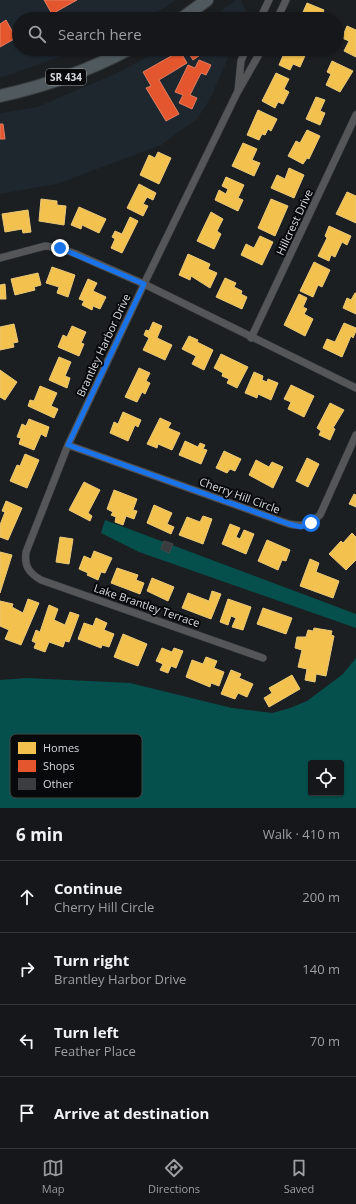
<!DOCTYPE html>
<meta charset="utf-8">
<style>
:root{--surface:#15171a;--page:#222427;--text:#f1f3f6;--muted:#9d9fa2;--line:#343639;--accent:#95999c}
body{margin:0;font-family:"Open Sans",sans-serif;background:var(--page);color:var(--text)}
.controls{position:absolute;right:12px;bottom:12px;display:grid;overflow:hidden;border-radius:4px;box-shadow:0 1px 3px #0004}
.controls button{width:36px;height:36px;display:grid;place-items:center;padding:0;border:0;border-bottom:1px solid var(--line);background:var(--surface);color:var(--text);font:20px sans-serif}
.stop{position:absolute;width:12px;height:12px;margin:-9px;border:3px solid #1a73e8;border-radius:50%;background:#fff}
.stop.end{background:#1a73e8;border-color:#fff;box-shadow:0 1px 4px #0008}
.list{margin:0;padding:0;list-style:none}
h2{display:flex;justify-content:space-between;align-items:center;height:52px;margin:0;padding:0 16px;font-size:17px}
h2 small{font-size:13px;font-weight:400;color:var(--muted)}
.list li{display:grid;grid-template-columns:26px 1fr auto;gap:12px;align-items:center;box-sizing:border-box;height:72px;padding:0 16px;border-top:1px solid var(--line)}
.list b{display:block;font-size:15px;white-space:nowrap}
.list p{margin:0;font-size:13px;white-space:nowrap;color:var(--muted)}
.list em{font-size:13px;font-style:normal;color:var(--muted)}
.icon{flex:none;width:22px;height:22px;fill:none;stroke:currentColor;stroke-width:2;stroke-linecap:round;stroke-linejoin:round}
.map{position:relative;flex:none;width:356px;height:808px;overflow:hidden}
.search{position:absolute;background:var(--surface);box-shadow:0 1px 3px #0004;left:12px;right:12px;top:12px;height:44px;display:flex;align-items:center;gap:10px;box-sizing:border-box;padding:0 14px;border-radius:22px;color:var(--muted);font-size:15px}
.sheet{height:340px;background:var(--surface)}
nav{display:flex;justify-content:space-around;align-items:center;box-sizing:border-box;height:56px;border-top:1px solid var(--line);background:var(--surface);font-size:11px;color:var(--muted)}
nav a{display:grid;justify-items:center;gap:2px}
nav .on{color:var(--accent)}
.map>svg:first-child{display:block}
.built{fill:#1e262e}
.water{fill:#05504c;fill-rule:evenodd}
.homes{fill:#f2c14e;stroke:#eac879}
.shops{fill:#e4572e;stroke:#e07e62}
.building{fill:#3a3c3f;stroke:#454749}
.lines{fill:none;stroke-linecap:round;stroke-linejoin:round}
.street-casing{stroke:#383b3d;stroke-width:8}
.primary-casing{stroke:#383b3d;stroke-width:14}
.street{stroke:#545658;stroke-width:7}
.primary{stroke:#505a5e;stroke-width:12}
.route{stroke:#1a73e8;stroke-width:5}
.labels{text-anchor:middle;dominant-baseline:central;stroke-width:4;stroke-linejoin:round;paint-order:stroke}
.shield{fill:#07090b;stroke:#989b9e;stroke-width:1}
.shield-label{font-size:10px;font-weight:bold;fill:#d6dadd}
.street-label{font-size:11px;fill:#d6dadd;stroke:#07090b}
.key{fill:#07090b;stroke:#45484a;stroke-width:1}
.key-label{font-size:11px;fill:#d6dadd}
</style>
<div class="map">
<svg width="356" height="808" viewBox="0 0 356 808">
<rect width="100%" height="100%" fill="#1c1f22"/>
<path class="built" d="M0,0H175L166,7L143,19H19V49H82L0,78Z
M236,0H241L247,14L245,19H210Z
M163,49H232L210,99L197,119L161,145L57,184L0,194V113L37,107L115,74Z"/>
<path class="water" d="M105,520L356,614V628L139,552L101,533Z
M356,658V808H0V680L27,678L130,683L232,708L272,713L290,708L307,701L343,674ZM311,763H341V793H311Z"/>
<path class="homes" d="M307,3L324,10L320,19H300Z
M347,26L356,30V57L344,51L349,41L342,38Z
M286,49H308L300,67L293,64L290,70L279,65Z
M332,61L353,71L340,92L326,85L331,74L327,72Z
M276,73L289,79L284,89L289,92L283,104L278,102L275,108L262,101Z
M316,97L325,100L320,111L325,113L320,125L306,119Z
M258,110L277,119L271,131L268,129L265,135L262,134L259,140L247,135Z
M307,130L320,136L309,159L307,158L303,164L288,156L296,141L300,143Z
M243,143L257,149L252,160L260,163L254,176L232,166Z
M158,152L171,158L159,184L140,175L149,155L155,158Z
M289,168L304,175L294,198L271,188L277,175L285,179Z
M226,177L244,185L238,198L243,200L238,211L215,200L219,190L226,194L228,189L222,186Z
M139,184L156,193L153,200L147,197L143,204L148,206L143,216L127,208Z
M347,192L356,196V223L336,214Z
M41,199L57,201V205L66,206L64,225L39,221Z
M271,199L288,206L275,236L258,228Z
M79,207L106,219L99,233L82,225L81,229L71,225Z
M28,210L31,232L23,233L22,229L5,232L2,214Z
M211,212L223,219L217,231L221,234L214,249L197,241Z
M130,217L138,221L122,253L111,248L115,239L112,237L115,231L122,234Z
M329,226L351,236L347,245L342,242L335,257L331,255L329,261L318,256L327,238L325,236Z
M260,236L273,242L262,265L241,255L246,244L254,248Z
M188,254L210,264L208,269L217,273L210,288L191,276L190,280L179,275Z
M314,262L330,270L322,287L318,285L313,297L300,291Z
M52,267L75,275L68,297L57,293L59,287L46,283Z
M38,273L41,285L34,287L35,290L15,295L11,279Z
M225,278L236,283L234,287L242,291L241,294L247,297L242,309L216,297Z
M88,279L97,283L93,291L106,297L100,309L93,306L92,310L82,305L84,301L79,299Z
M5,284L6,299H0V285Z
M355,293H356V314L343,308L347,298L351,300Z
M299,294L307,298L303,307L307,309L304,314L313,319L305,336L284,325Z
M153,322L162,326L157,338L172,345L165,360L143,350L149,338L144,335L146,330L149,331Z
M344,323L356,328V331L353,338L351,336L342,357L323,348L327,339L335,342Z
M14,324L18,342L13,343L14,347L0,350V327Z
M72,326L86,332L81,343L84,344L79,356L58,347L63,335L67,337Z
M189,336L198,340L197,342L213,350L204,370L192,364L196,356L182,349Z
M221,354L248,367L237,388L227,383L229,379L222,376L223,373L214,368Z
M59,357L71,362L65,376L70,378L67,388L49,380Z
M139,368L150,373L146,381L150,383L145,394L142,392L137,402L125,397Z
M0,370L17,382L5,400L0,397Z
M254,372L263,376L262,380L267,382L268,379L278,383L271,400L258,394L257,398L245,393Z
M291,385L314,396L304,417L288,409L291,402L284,399Z
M40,386L57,393L51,406L58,409L54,418L28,406L30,400L34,401Z
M330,403L344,410L333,428L335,429L330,440L319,435L321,431L317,428Z
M123,412L141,420L138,427L135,425L128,441L110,433L114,422L118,424Z
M160,418L171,423L168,428L180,433L172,450L158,444L157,448L147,444Z
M29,419L49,427L46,437L41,434L34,450L19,444L21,438L17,437L22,424L26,426Z
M185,441L198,447L200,443L205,445L203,449L207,450L201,464L179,455Z
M224,451L241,459L235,471L230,469L227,473L216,468Z
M25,454L39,460L27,488L10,481L17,465L20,466Z
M307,458L319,464L308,487L296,481Z
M256,460L269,467L272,462L283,467L273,488L249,475Z
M84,482L100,490L88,513L92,516L90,521L69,510Z
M114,490L137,499L133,510L137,511L134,519L126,516L123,525L115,522L116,517L111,515L113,512L107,509Z
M354,494L356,495V507L349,504Z
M6,501L22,508L8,540L0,537V525L5,512L2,511Z
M154,505L172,513L167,524L174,527L171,534L147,523Z
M203,516L212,519L203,544L179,535L187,517L200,522Z
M230,524L240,528L236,537L240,539L244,530L254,534L246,554L222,544Z
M352,533L356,537V560L346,570L329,554L341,541L343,543Z
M60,537L73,539L69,564L56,562Z
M267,540L290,550L286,561L282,560L278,570L258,561Z
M94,551L112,558L105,573L101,572L98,580L87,575L88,573L79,569L84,556L91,559Z
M0,552L12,555L0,593Z
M310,559L319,563L316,572L339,581L333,598L300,586Z
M117,568L138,575L136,580L144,583L140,594L111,583Z
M152,578L174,587L168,601L147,591Z
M212,591L221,594L211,619L182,608L188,593L209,601Z
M28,599L39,603L21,645L5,639L9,630L0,626V601L13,604L12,607L23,613Z
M228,599L251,607L243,630L232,627L236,618L231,616L228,625L220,622Z
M49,605L58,609L54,620L65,625L70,612L79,615L69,642L65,641L63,647L49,642L45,652L34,648L36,643L32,641L36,630L40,632Z
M263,608L292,618L286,634L257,624Z
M96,618L107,623L104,630L114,634L109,647L102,645L101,648L78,639L84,623L93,626Z
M314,628L332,631L331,635L334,636L326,676L316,674L315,682L305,680L307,669L298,667L302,650L295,648L297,637H306L308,630L313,631Z
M123,634L147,644L138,666L114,657Z
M162,648L172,652L174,648L183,651L176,668L171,666L168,673L160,670L163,664L156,661Z
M206,657L217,661L214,668L224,672L219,686L211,683L210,687L186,677L192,660L203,664Z
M231,670L241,674L239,678L253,684L247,697L238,693L235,699L221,694Z
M292,675L300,689L269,707L264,698L272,693L269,688Z"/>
<path class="shops" d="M44,0H77L52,14Z
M6,20L16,38L0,47V24Z
M186,49H209L193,60Z
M180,51L187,63L159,80L179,114L166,121L146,88L151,86L143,72Z
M199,60L211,65L206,75L201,73L190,95L197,98L192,109L179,103L183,95L175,92L188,65L195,68Z
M0,124H3L5,139H0Z"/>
<path class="building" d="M164,541L173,544L169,553L161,549Z"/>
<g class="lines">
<g class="street-casing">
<path id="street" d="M260,19L269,0
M277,19L286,0
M262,49L237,93L144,284L68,445L26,552C24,566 29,573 41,580L263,658
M238,91L241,61L246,49
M0,258L45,246L60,248L76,254L144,284L356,388
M251,338L356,115
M68,445L289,524C303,527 309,525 320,515L356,435"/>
</g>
<g class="primary-casing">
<path id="primary" d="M181,19L207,0
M0,96C45,86 88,71 129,49"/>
</g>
<use href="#street" class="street"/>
<use href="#primary" class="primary"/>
</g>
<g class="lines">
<path class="route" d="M60,248L144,284L68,445L289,524L301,527L311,523"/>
</g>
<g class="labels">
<rect class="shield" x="46" y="69" width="40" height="16" rx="3"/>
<g class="shield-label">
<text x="66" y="77">SR 434</text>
</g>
<g class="street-label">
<text transform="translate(294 222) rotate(-65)">Hillcrest Drive</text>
<text transform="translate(103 345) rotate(-65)">Brantley Harbor Drive</text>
<text transform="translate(240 495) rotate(20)">Cherry Hill Circle</text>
<text transform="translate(147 605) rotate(19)">Lake Brantley Terrace</text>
</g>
</g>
<rect x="10" y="734" width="132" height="64" rx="6" class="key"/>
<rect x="18" y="742" width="18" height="12" fill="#f2c14e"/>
<rect x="18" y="760" width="18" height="12" fill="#e4572e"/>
<rect x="18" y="778" width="18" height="12" fill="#3a3c3f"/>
<g class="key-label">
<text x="43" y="752">Homes</text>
<text x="43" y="770">Shops</text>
<text x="43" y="788">Other</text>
</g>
</svg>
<div class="controls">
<button><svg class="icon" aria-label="locate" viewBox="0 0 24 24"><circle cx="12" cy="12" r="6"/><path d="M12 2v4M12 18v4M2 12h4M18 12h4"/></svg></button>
</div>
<div class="stop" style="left:311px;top:523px"></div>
<div class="stop end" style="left:60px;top:248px"></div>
<div class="search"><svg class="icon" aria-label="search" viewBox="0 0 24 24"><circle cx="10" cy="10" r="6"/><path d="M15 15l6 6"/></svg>Search here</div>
</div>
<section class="sheet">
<h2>6 min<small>Walk · 410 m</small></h2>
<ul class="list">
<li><svg class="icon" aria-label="ahead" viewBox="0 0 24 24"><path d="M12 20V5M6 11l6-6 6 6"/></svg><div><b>Continue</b><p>Cherry Hill Circle</p></div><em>200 m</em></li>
<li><svg class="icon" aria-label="right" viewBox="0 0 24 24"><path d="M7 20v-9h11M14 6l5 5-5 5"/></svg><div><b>Turn right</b><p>Brantley Harbor Drive</p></div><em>140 m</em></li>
<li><svg class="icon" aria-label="left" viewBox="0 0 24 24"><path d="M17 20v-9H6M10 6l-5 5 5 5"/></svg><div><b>Turn left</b><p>Feather Place</p></div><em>70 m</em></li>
<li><svg class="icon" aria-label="arrive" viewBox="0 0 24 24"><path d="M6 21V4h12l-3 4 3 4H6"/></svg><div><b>Arrive at destination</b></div></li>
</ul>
</section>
<nav>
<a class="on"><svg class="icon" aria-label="map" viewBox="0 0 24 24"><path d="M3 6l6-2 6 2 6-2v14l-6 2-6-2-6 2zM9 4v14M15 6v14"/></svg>Map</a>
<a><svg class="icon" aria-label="directions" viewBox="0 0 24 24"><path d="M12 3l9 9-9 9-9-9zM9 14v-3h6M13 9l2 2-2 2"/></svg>Directions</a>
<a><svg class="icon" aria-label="saved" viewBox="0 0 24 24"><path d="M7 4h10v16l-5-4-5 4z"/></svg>Saved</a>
</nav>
